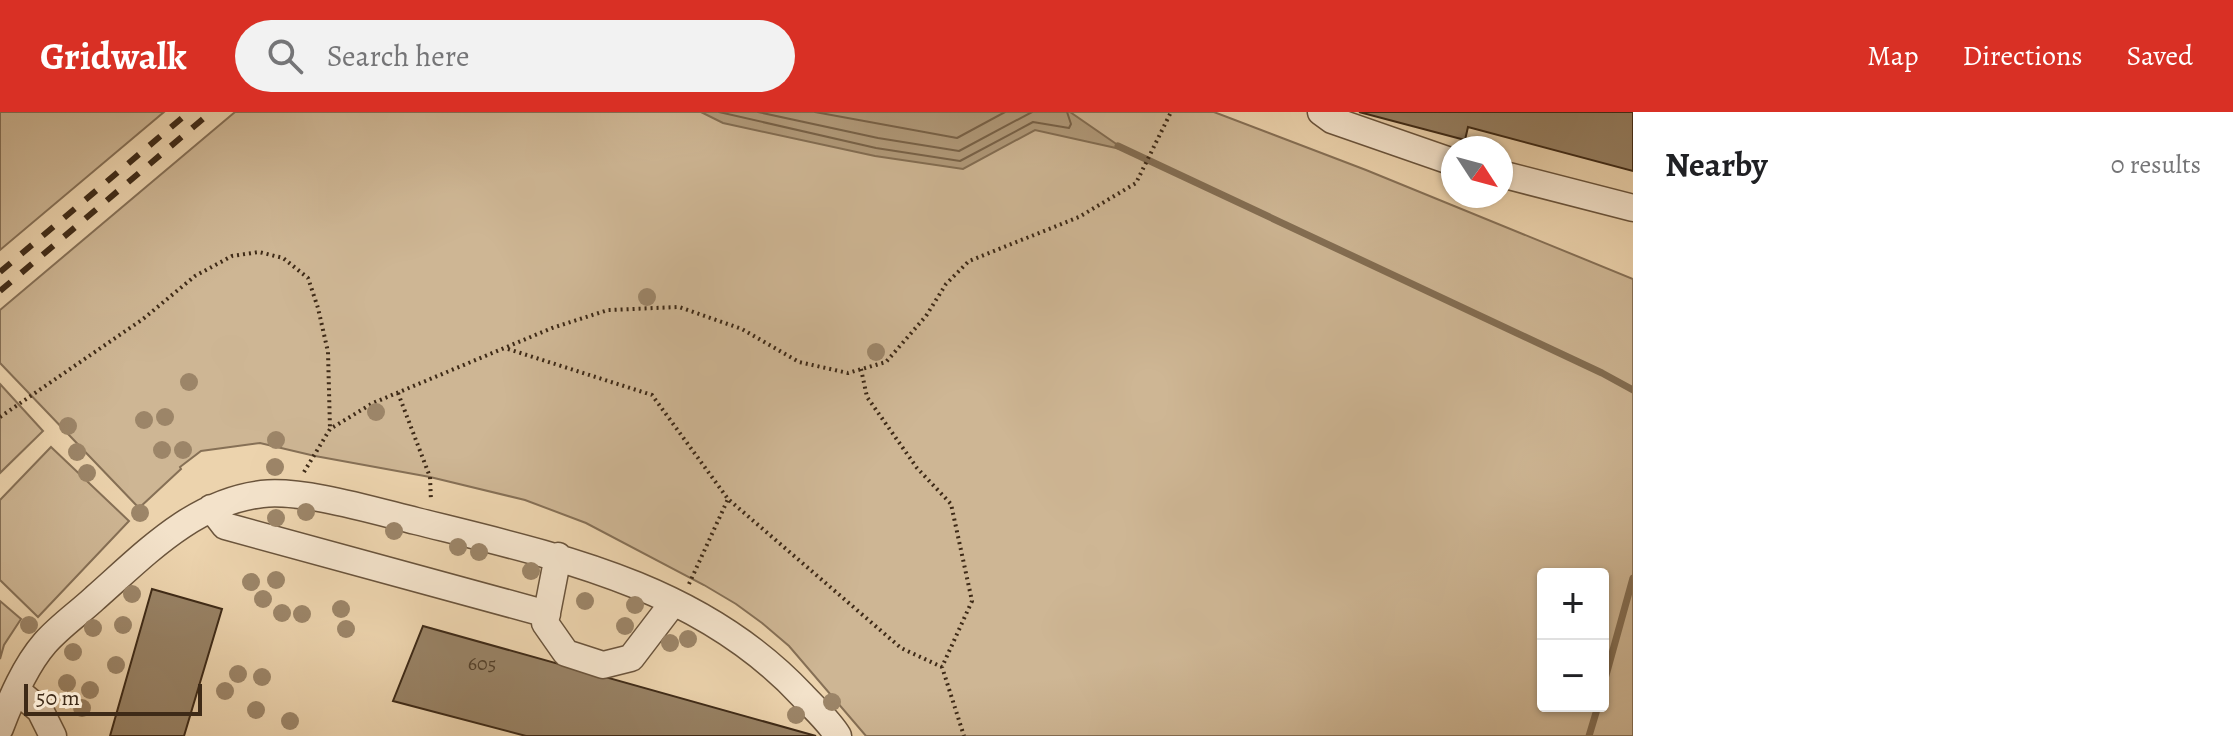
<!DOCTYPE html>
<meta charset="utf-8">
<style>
:root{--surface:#fff;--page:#f2f2f2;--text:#202124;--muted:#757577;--line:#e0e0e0;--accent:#d93025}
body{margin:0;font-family:Alegreya,serif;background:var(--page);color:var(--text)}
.controls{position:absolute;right:24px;bottom:24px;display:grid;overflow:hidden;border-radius:8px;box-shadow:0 2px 6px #0004}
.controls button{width:72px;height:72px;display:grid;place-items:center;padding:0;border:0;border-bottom:2px solid var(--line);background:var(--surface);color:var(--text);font:40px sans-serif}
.compass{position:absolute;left:1441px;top:24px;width:72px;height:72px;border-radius:50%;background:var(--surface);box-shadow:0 2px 6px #0004;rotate:126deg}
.scale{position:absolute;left:24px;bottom:20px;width:178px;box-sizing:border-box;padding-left:8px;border:4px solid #3e2a17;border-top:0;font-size:22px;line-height:28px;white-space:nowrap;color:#3e2a17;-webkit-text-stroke:6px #f3e2ca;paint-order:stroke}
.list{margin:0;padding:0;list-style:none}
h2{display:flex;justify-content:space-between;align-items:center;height:104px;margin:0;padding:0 32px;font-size:34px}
h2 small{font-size:26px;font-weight:400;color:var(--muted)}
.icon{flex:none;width:44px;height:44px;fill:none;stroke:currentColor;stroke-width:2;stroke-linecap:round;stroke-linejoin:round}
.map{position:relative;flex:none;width:1633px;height:624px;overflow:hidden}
header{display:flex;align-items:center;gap:48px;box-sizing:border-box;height:112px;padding:0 40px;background:var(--accent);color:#fff}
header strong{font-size:38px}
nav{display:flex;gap:44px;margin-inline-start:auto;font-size:28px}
.search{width:560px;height:72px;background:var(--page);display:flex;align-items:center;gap:20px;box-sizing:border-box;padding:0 28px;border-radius:44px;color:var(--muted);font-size:30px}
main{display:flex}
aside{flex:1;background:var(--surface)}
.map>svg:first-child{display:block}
.green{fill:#ceb694;stroke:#867056;stroke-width:2;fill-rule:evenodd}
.water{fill:#b19a7a;stroke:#836d52;stroke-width:2}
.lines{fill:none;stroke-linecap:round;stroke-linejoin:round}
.shore{stroke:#786248;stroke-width:2}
.stream{stroke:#836d52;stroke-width:7}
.building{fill:#988265;stroke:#3e2a17;stroke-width:2}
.minor-casing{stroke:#6a543c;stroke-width:29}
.path{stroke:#3e2a17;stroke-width:4;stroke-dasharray:2 4;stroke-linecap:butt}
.minor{stroke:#f3e2ca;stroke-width:26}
.rail{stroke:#3e2a17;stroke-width:6;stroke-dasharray:14 14;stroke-linecap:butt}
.tree{fill:#9c8568}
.labels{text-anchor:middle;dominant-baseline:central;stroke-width:6;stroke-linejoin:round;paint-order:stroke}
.number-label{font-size:20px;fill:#54402a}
</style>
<header>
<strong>Gridwalk</strong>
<div class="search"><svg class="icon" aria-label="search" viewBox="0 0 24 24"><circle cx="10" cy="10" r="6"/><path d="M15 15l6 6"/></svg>Search here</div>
<nav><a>Map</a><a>Directions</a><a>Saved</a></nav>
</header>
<main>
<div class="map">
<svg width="1633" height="624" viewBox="0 0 1633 624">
<rect width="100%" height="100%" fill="#ecd3ad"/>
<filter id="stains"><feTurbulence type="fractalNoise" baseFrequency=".0025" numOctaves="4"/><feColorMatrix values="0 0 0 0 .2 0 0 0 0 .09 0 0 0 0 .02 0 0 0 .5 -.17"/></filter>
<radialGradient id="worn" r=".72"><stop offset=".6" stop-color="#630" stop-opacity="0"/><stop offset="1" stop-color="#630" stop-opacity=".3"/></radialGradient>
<path class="green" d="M0,0H164L0,138Z
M235,0H1214L1366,58L1633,167V624H866L789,534L762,511L736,492L704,473L586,411L525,388L430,365L315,344L260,331L201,339L180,355L181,357L139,396L0,251V198ZM1543,462H1603V594H1543Z
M0,272L43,319L0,361Z
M51,335L129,409L38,505L0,468V388Z
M0,489L21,507L4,533L0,547Z"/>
<path class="water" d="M701,0H1070L1125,38L1035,18L963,57L875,44L723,11Z"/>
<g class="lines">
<path class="shore" d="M719,0L876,36L960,49L1033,10L1069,16L1071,12L1067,0
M758,0L878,26L959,39L1032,0
M815,0L957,26L1005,0"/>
<path class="stream" d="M1118,34L1602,261L1633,278
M1603,574L1633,466
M1589,624L1598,594"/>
</g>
<path class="building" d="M1359,0H1633V59L1468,15L1465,28Z
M152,477L222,497L184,624H110Z
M423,514L816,624H526L393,589Z"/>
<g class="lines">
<g class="minor-casing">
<path id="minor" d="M1321,0L1332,8L1453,50
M1501,62L1633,96
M211,396L225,414L547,502
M558,444L545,511L566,541L603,553L631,546L673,491
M16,578L40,598L53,624
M0,616C11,587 25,554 45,531C60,514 79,501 95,486C144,443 193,390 262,382C302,377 375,399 416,409C556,444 699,473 802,583C814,596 829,609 838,624"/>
</g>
<path class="path" d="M508,237L652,283L728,387L901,536L942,555
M861,257L867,285L917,356L951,392L972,489L942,555L964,624
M398,281L430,365L431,389
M0,305L143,207L195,164L232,144L259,140L283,146L308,166L318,196L328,240L330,317
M304,360L330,317L373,291L552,216L608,198L679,195L742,217L799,250L848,261L886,250L926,204L946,172L969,149L1079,105L1136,71L1171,0
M689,472L728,387"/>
<use href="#minor" class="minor"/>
<path class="rail" d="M0,160L189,0
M0,179L211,0"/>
</g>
<g class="tree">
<circle cx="647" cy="185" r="9"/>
<circle cx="876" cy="240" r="9"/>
<circle cx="189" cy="270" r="9"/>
<circle cx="376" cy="300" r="9"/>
<circle cx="165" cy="305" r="9"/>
<circle cx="144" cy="308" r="9"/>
<circle cx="68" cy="314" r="9"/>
<circle cx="276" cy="328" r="9"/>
<circle cx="162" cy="338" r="9"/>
<circle cx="183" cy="338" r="9"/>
<circle cx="77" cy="340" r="9"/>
<circle cx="275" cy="355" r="9"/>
<circle cx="87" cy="361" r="9"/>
<circle cx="306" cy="400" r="9"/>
<circle cx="140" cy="401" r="9"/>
<circle cx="276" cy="406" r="9"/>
<circle cx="394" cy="419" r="9"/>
<circle cx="458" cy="435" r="9"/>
<circle cx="479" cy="440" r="9"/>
<circle cx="531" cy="459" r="9"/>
<circle cx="276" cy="468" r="9"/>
<circle cx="251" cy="470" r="9"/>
<circle cx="132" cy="482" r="9"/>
<circle cx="263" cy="487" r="9"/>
<circle cx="585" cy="489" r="9"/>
<circle cx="635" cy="493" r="9"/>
<circle cx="341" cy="497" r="9"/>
<circle cx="282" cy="501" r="9"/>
<circle cx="302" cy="502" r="9"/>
<circle cx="29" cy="513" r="9"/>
<circle cx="123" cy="513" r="9"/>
<circle cx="625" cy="514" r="9"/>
<circle cx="93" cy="516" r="9"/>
<circle cx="346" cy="517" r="9"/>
<circle cx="688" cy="527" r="9"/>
<circle cx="670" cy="531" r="9"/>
<circle cx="73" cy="540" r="9"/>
<circle cx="116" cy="553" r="9"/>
<circle cx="238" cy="562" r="9"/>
<circle cx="262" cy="565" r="9"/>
<circle cx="67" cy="571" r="9"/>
<circle cx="90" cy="578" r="9"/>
<circle cx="225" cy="579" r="9"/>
<circle cx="832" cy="590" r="9"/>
<circle cx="82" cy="596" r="9"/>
<circle cx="256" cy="598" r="9"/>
<circle cx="796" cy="603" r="9"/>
<circle cx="290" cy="609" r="9"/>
</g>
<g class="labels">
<g class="number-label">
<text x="482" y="551">605</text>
</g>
</g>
<rect width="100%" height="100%" filter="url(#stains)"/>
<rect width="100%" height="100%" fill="url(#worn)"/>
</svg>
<div class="controls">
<button>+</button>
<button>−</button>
</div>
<svg class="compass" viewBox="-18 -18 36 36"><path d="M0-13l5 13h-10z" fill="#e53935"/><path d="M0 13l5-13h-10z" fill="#757577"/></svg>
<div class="scale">50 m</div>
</div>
<aside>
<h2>Nearby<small>0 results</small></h2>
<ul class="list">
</ul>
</aside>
</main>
